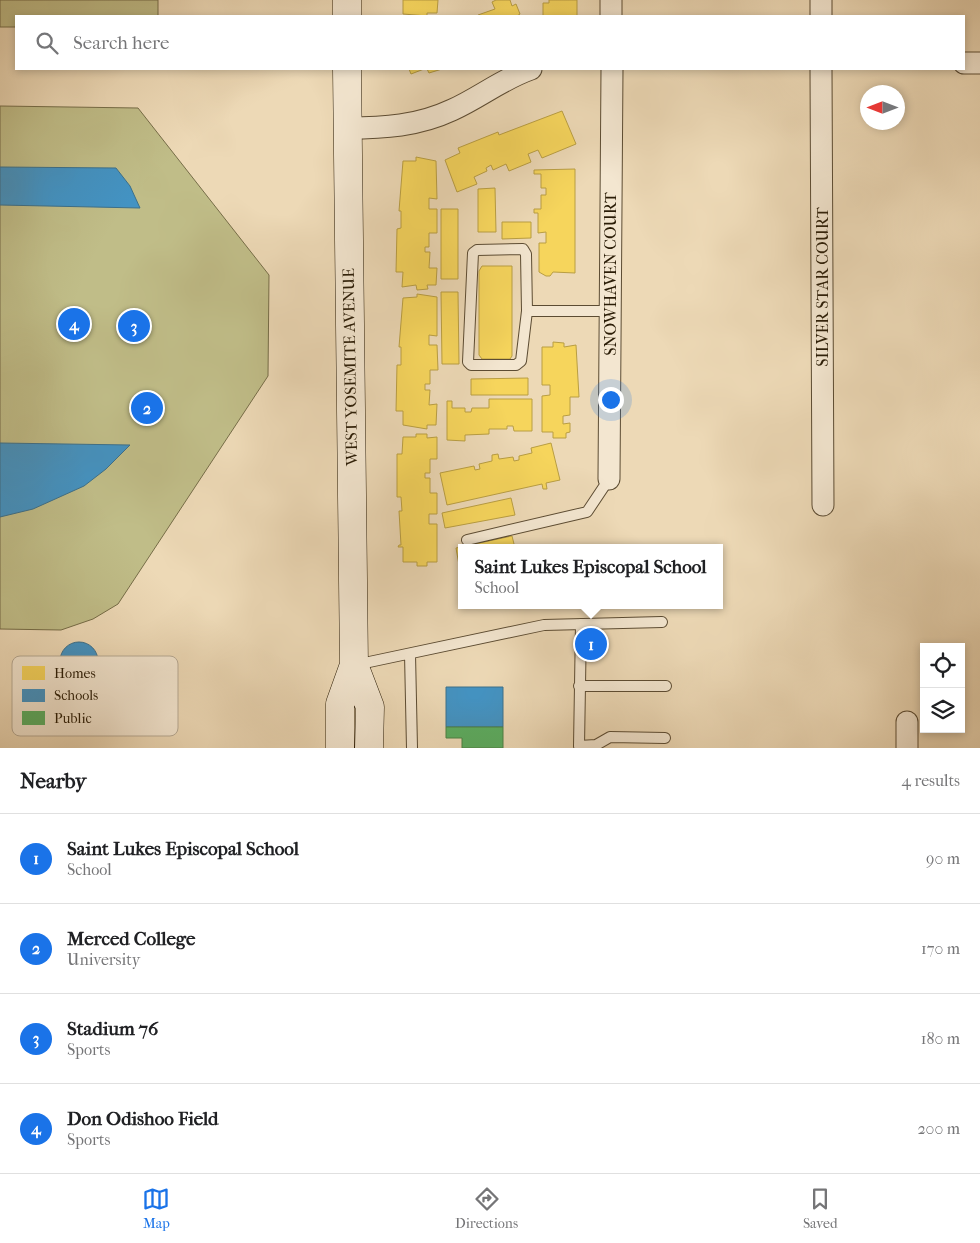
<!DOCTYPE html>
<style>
:root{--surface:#fff;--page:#f2f2f2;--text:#202124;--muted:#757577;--line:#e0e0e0;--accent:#1a73e8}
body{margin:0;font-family:"IM FELL French Canon",serif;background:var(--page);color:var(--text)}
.controls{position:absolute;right:15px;bottom:15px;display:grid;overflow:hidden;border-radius:0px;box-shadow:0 2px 8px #0003}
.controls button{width:45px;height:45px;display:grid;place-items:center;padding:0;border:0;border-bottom:1px solid var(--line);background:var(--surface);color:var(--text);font:25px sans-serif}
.compass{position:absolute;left:860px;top:85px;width:45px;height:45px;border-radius:50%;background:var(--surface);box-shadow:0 2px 8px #0003;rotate:270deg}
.you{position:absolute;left:610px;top:399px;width:18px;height:18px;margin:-12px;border:4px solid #fff;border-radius:50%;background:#1a73e8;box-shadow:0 0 0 8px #1a73e833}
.badge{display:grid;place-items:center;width:32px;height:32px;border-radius:50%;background:var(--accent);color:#fff;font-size:16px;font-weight:700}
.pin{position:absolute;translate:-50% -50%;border:2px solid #fff;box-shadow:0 1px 5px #0006}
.popup{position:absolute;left:458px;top:544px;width:265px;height:65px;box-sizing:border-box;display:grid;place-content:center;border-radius:0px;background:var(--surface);filter:drop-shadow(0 1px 4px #0005);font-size:16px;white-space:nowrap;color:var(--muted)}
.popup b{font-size:19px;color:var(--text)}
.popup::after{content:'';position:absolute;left:50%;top:100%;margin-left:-10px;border:10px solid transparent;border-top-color:var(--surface)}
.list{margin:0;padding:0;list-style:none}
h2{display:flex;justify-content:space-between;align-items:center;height:65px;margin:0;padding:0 20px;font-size:21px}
h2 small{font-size:16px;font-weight:400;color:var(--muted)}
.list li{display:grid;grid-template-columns:32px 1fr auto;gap:15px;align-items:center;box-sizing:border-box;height:90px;padding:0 20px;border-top:1px solid var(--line)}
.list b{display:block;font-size:19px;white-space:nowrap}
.list p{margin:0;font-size:16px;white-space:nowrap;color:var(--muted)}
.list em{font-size:16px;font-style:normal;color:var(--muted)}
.icon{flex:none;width:28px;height:28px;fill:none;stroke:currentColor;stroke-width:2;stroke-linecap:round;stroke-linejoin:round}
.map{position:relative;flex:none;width:980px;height:748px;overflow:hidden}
.search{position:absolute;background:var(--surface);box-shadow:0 2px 8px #0003;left:15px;right:15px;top:15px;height:55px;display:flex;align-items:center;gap:12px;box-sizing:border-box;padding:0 18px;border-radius:0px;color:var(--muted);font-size:19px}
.sheet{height:425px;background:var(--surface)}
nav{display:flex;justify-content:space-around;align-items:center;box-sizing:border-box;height:70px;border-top:1px solid var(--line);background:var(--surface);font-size:14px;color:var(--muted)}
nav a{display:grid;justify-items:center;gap:2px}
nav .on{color:var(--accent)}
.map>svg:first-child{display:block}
.green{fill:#c0bd88;stroke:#766d48}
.homes{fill:#f6d55c;stroke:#b99e42}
.schools{fill:#4393c3;stroke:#3c708b}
.public{fill:#5aae61;stroke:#4c8246}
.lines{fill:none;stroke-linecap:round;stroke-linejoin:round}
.lane-casing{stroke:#5c4c33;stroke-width:12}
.street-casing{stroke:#5c4c33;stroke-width:23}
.secondary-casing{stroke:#2b1d07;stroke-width:29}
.lane{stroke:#f3e6d0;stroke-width:10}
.street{stroke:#f3e6d0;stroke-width:21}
.secondary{stroke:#f3e6d0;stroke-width:28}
.labels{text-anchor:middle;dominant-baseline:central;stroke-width:5;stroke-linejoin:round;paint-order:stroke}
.street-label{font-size:16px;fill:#2b1d07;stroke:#f3e6d0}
.key{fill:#f3e6d0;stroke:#b7aa94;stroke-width:1}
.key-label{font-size:14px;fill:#2b1d07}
</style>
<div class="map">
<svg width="980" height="748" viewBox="0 0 980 748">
<rect width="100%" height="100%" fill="#edd9b6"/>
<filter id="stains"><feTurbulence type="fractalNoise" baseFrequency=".004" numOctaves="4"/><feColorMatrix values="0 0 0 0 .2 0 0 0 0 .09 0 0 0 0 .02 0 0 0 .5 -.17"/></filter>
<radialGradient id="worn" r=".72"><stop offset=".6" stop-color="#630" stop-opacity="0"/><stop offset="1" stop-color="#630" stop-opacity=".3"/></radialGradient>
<path class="green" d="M0,0H158V16H16V27H0Z
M0,106L138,108L269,275L268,376L118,604L93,619L61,630L0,629Z"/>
<path class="homes" d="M403,0H438L437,13H427V16L403,14Z
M496,0H510L512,6L516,4L520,14L517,16H479L478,15L495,9L492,2Z
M549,0H577V16H543V3H549Z
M409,69H424L411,74Z
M427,69H442L429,73Z
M562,111L576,144L542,158L538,150L528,154L531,162L509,171L506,164L493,170L491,165L486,168L487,171L474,177L477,184L457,192L445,160L460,153L458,148L498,132L499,135Z
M416,157L436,161L437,199L429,198V209H437V233H429V247H425V252H430L429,268H437L436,285H427L428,289L417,290L416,285L402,287L403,272H396L397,229L401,228V211H399L403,161H416Z
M575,169V273L553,272L550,276H546L539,272V243H546V232L538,233V213H534V209H541V195H546V188H541V174H534V170Z
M495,188L496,232H478V189Z
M441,209H458V279H441Z
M502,222H531V238L502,239Z
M482,266H512V356L510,359H482L479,355V271Z
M441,292H458L459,364H442Z
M417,294L437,297V336L429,335V345H437L438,370H430V384H425V390H430L429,405L437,404L436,425H427V429L403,425V411H396L397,365H401V347H399L403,298L417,297Z
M553,342L564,343V347L576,345L579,397H570V415L563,416V424L570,423V432L566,433V438H553V432H542V396L550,395V385H542V347H553Z
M528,378V395H471V379Z
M489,399H532V431H514L513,426H507V429H489V434L465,435V441L447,440V401H452V408H465V412H471L472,408H489Z
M416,434H427V438L437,437V459H430V473H425V478H430V493H437V514H429V524H437V562H427V566H417V562H403V547H398L399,545H401L399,511H402L401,497H397V454H402L403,437H416Z
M551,443L560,480L546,483L547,489H543L542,484L447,505L440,473L474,466L475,470L480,469L479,464L492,461V455L498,454L499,459L513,457L514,461L519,460V456L532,453L531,448Z
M511,498L515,515L445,528L442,513Z
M512,536L515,548H462V564L459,565L456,548Z"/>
<path class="schools" d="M0,167L116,168L130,186L140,208L0,205Z
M0,443L130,445L106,469L84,486L33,509L0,517Z
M60 661a19 19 0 1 1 38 0a19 19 0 1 1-38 0Z
M446,687H503V727H446Z"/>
<path class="public" d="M446,727H503V748H462V738H446Z"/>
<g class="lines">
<g class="lane-casing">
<path id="lane" d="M527,311L521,361L516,365H471L468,362L473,253L477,250L523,249L526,254L527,311H610
M467,540L587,512L609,479
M581,624L579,746L596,745L610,737L665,738
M410,654L412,748
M355,665L544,625L662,622
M579,686H666"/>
</g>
<g class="street-casing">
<path id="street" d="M611,0V16
M821,0V16
M964,63H980
M821,69L823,505
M347,128C384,128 418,126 452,110C479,98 502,79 531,69
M609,479L612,69
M907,722V748"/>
</g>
<g class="secondary-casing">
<path id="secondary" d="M347,0V16
M347,69L354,665L370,707L369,748
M340,748V704L354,665"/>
</g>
<use href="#lane" class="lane"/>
<use href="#street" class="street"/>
<use href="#secondary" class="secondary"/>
</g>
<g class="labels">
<g class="street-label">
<text transform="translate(610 274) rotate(-90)">SNOWHAVEN COURT</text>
<text transform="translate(822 287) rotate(-90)">SILVER STAR COURT</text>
<text transform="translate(350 367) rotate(-91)">WEST YOSEMITE AVENUE</text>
</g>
</g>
<rect x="12" y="656" width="166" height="80" rx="8" class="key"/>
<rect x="22" y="666" width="23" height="14" fill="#f6d55c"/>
<rect x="22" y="689" width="23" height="13" fill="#4393c3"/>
<rect x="22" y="711" width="23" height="14" fill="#5aae61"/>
<g class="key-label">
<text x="54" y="678">Homes</text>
<text x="54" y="700">Schools</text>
<text x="54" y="723">Public</text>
</g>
<rect width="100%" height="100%" filter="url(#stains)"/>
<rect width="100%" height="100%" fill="url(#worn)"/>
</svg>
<div class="controls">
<button><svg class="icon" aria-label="locate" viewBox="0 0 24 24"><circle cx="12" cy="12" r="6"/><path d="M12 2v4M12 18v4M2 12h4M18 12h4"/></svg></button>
<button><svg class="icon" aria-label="layers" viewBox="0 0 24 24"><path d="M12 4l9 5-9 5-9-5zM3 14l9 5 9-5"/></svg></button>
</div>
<svg class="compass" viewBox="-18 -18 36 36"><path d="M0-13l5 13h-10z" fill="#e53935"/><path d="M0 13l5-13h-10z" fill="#757577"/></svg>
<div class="you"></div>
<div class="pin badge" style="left:591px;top:644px">1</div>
<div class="popup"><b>Saint Lukes Episcopal School</b>School</div>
<div class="pin badge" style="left:147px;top:408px">2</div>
<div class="pin badge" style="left:134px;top:326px">3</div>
<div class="pin badge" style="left:74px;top:324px">4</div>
<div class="search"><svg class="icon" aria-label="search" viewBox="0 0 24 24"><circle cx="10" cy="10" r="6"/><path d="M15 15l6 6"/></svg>Search here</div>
</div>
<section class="sheet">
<h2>Nearby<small>4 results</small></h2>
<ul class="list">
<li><span class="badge">1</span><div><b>Saint Lukes Episcopal School</b><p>School</p></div><em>90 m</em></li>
<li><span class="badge">2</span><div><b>Merced College</b><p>University</p></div><em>170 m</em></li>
<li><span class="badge">3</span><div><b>Stadium 76</b><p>Sports</p></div><em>180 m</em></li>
<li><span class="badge">4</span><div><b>Don Odishoo Field</b><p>Sports</p></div><em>200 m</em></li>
</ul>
</section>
<nav>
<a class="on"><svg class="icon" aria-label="map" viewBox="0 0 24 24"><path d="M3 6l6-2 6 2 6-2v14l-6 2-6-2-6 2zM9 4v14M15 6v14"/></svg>Map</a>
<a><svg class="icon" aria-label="directions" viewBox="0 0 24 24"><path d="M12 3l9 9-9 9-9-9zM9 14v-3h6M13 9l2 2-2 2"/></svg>Directions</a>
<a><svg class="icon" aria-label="saved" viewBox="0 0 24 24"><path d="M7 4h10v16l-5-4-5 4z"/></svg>Saved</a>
</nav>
